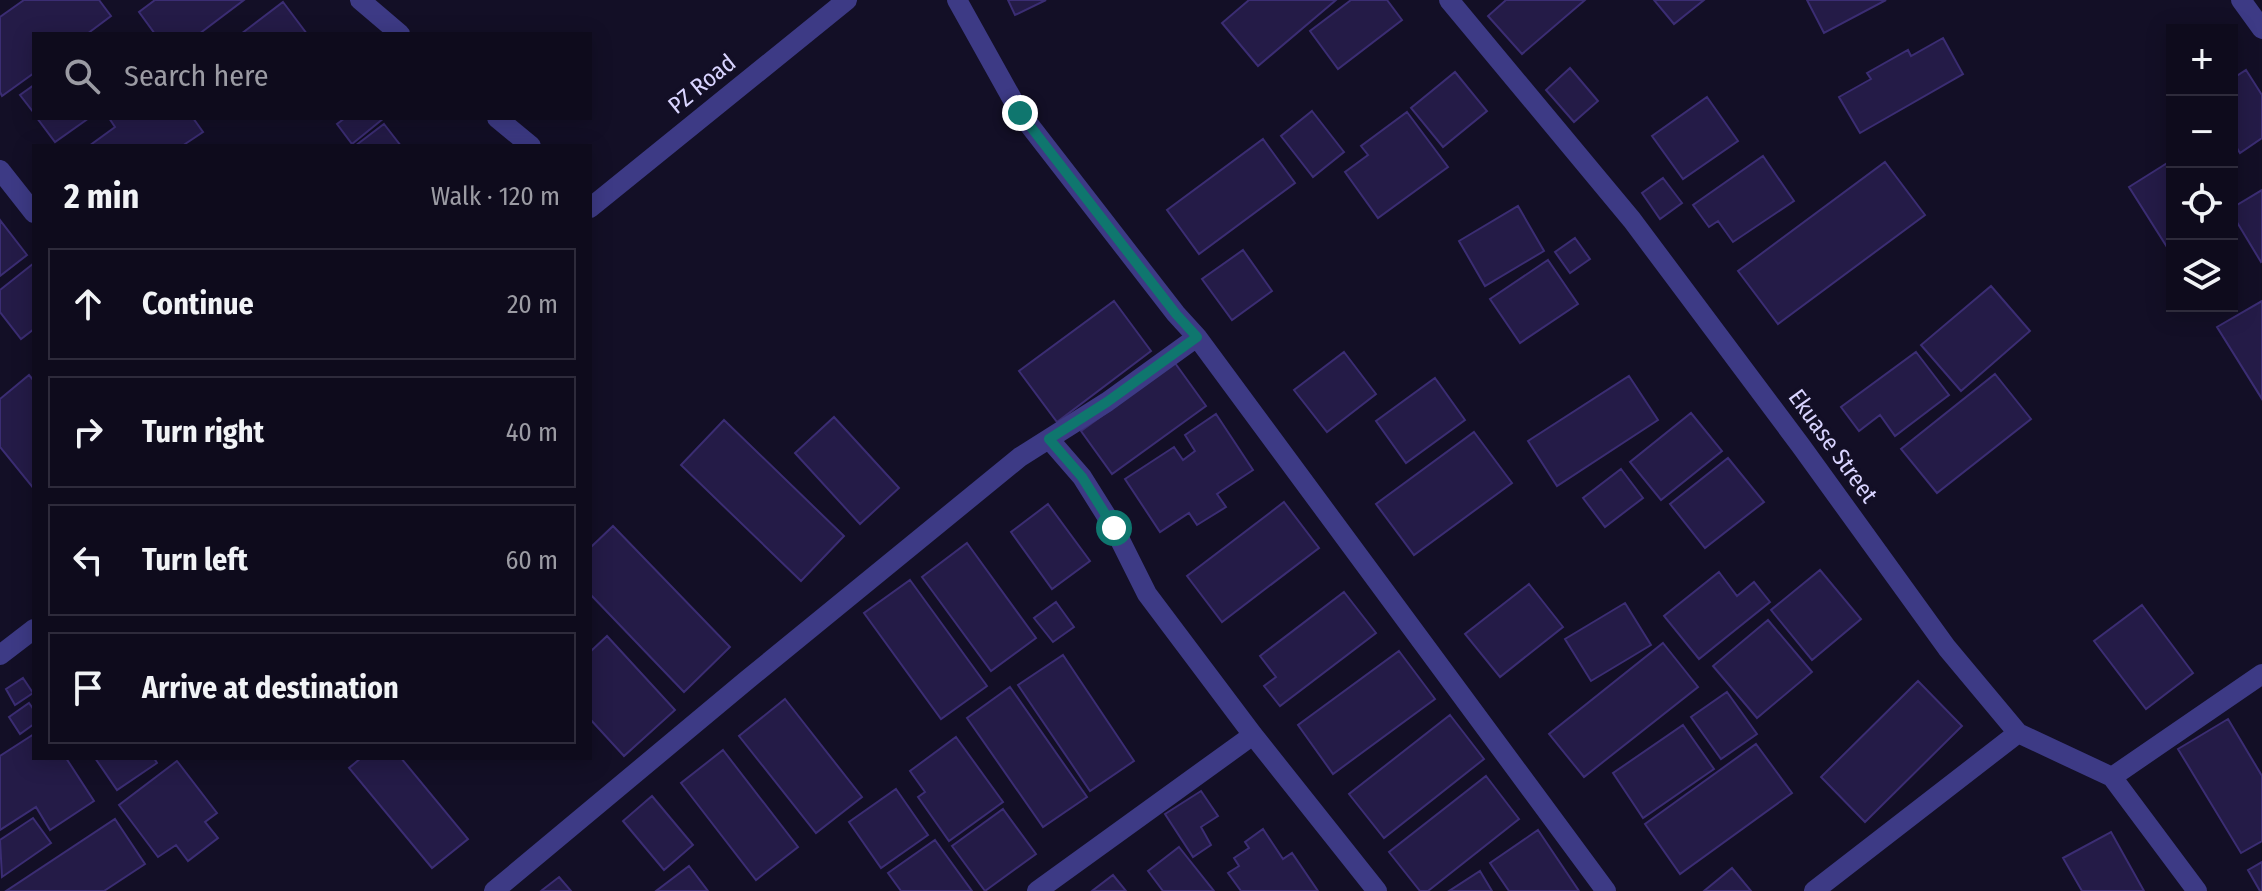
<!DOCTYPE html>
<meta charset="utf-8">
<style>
:root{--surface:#0e0b1c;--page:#171425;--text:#f1f3f6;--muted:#9b9ba3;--line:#2e2b3b}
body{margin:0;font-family:"Fira Sans Condensed",sans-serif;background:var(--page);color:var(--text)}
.controls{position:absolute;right:24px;top:24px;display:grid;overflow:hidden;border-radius:0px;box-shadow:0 4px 20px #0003}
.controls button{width:72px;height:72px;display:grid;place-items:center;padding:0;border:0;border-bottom:2px solid var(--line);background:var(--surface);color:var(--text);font:40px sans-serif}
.stop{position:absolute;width:24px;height:24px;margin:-18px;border:6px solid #0f766e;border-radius:50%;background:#fff}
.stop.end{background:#0f766e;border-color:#fff;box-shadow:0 2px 8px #0008}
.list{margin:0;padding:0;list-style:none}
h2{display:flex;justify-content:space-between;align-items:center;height:104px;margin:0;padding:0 32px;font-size:34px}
h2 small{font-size:26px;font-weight:400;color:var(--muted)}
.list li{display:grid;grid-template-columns:52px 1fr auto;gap:24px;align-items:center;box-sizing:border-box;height:112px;margin:0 16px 16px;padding:0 16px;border:2px solid var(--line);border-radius:0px}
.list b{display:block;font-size:30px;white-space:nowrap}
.list em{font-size:26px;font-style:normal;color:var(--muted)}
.icon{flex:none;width:44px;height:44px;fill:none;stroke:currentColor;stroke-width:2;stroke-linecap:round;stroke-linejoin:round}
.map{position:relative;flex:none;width:2262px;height:891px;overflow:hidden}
.search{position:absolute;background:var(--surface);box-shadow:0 4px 20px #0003;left:32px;top:32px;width:560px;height:88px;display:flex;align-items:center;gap:20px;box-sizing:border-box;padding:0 28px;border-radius:0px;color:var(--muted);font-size:30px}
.panel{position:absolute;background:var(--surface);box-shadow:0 4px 20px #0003;left:32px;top:144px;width:560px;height:616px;border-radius:0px}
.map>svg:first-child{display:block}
.building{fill:#241b47;stroke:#3b2d73;stroke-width:2}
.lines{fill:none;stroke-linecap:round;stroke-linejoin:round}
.minor{stroke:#3d3a85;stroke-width:20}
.route{stroke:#0f766e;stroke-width:10}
.labels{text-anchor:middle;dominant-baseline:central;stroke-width:7;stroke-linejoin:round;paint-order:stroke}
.street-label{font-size:24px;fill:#d9d4ff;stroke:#130f26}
</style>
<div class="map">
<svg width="2262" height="891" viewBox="0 0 2262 891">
<rect width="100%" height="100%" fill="#130f26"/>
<path class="building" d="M24,0H99L111,16L87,34H34V73L2,96L0,92V17Z
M155,0H244L199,34H155L139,12Z
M1008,0H1046L1015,15Z
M1249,0H1336L1258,66L1222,23Z
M1351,0H1387L1402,20L1338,69L1310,31Z
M1506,0H1585L1522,54L1488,16Z
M1654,0H1704L1674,24Z
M1807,0H1886L1824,33Z
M283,2L307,34H241Z
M1943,38L1963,74L1860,133L1839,97L1871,79L1867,73L1908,50L1911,56Z
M1570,68L1598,101L1574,122L1546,90Z
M2246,70L2262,95V138L2240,153L2232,140V79Z
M1455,72L1487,111L1443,147L1411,108Z
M34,85V113L20,95Z
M1707,97L1738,141L1683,179L1652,136Z
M1312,111L1344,152L1313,177L1281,136Z
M1407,112L1448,167L1378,218L1345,172L1368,155L1361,146Z
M37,118H89L55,142Z
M109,118H193L203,132L182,146H89L115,127Z
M345,118H384L352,144L337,124Z
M384,124L401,146H355Z
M1263,139L1295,183L1199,254L1167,210Z
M1763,156L1794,201L1733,242L1718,221L1709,227L1693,205Z
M2172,160V255L2129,187Z
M1885,162L1925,215L1778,324L1738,271Z
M1663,178L1682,203L1660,219L1642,193Z
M2262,190V261L2261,262L2232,214V208Z
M1518,206L1544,251L1485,286L1459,241Z
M0,220L27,255L0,276Z
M1575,238L1590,259L1570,273L1555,252Z
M1243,250L1272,291L1232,320L1202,279Z
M1548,260L1578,304L1520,343L1490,299Z
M34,263V329L21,339L0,312V290Z
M1991,286L2030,331L1961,391L1921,345Z
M1114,301L1151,351L1057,422L1019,371Z
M2262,301V399L2217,327Z
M1344,352L1376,394L1327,432L1294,390Z
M1916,352L1949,395L1895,436L1880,415L1859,431L1841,407Z
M1175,363L1206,406L1112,474L1081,431Z
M1995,374L2031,419L1937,493L1901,449Z
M29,375L34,381V489L0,447V399Z
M1629,376L1658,420L1557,486L1528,441Z
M1435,378L1465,420L1406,463L1376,421Z
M1691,413L1722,451L1661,500L1630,462Z
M1216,414L1253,470L1217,494L1226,507L1197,525L1189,513L1160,532L1125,479L1174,447L1183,460L1195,451L1185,435Z
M834,417L899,488L860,524L795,453Z
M724,420L844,536L801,581L681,465Z
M1474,432L1512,483L1414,555L1376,504Z
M1728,458L1764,502L1705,548L1670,504Z
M1621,469L1643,498L1605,527L1583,498Z
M1284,502L1319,548L1222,622L1187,576Z
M1048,504L1090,561L1052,589L1011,532Z
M613,526L730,647L684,692L590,594V548Z
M967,543L1036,638L991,671L922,577Z
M1820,570L1861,619L1812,660L1771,610Z
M1719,572L1737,596L1754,582L1770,602L1699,659L1664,616Z
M910,580L987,686L941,719L864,613Z
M1529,584L1563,627L1500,677L1465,634Z
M1344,592L1376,633L1280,706L1264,686L1276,677L1260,656Z
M1056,602L1074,627L1053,642L1034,618Z
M1625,603L1651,645L1591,681L1565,639Z
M2142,605L2193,673L2146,709L2094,641Z
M1768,620L1812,672L1757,718L1713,666Z
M607,636L675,710L624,756L590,719V652Z
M1663,643L1698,687L1584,777L1549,734Z
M1399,651L1435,699L1333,774L1298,725Z
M1063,655L1134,761L1090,791L1018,685Z
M23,678L33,693L15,705L6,689Z
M1918,681L1962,726L1865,822L1821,777Z
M1010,687L1087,797L1043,827L967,718Z
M1727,692L1757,734L1721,759L1691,717Z
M785,699L862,797L816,833L739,736Z
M29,703L34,710V724L20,734L9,717Z
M1450,715L1484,759L1384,838L1349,794Z
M2228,719L2262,776V841L2241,853L2178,749Z
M1683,725L1714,769L1643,818L1613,773Z
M34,734V758H66L94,801L50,830L36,807L0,830V756Z
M956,737L1003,802L949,841L918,797L925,792L910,771Z
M1756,744L1792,793L1680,874L1645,824Z
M723,750L798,847L756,880L681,783Z
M95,758H154L157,763L117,790Z
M361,758H401L468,839L432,868L349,768Z
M177,761L217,813L205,822L218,838L188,861L176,845L158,857L119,805Z
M1486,776L1519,819L1428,891H1420L1389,852Z
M896,789L928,835L881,868L849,822Z
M1201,791L1218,816L1201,827L1211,845L1193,857L1165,814Z
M652,796L693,845L664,870L623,821Z
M1003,809L1036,854L985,891L952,846Z
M33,818L51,843L2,877L0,840Z
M115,819L145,864L104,891H6Z
M1263,829L1283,859L1292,853L1318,891H1241L1228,873L1239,866L1234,858L1249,848L1245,842Z
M1538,830L1579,891H1509L1490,863Z
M2111,832L2144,891H2082L2063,858Z
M935,840L972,891H901L888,873Z
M1179,847L1214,891H1163L1148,871Z
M2262,862V891H2260L2248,870Z
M689,866L708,891H656Z
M1732,868L1751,891H1704Z
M1480,871L1492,891H1449Z
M1113,875L1126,891H1092Z
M559,877L571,891H541Z"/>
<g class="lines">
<path class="minor" d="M360,0L400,34
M957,0L1020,113L1176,314L1197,337L1606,891
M1449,0L1632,220L1801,446L1947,648L2018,733L2112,777L2197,891
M2241,0L2262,29
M497,118L531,146
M0,170L34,213
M590,208L847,0
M1049,439L1082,477L1114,528L1147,594L1253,735L1377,891
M0,655L34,629
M2112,777L2262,674
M494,891L747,680L1020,457L1107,402L1197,337
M1037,891L1253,735
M1814,891L2018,733"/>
</g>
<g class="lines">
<path class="route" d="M1020,113L1176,314L1197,337L1107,402L1049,439L1082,477L1114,528"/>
</g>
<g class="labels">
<g class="street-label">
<text transform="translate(702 84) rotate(-39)">PZ Road</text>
<text transform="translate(1833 446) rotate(54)">Ekuase Street</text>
</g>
</g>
</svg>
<div class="controls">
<button>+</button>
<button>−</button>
<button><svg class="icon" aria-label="locate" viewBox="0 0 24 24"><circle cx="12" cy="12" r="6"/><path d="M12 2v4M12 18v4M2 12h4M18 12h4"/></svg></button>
<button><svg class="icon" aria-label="layers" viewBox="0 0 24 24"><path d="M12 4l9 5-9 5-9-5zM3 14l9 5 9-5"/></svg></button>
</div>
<div class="stop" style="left:1114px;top:528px"></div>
<div class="stop end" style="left:1020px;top:113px"></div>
<div class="search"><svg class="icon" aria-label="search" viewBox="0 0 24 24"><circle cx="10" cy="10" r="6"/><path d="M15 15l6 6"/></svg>Search here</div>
<section class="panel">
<h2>2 min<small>Walk · 120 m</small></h2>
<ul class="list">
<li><svg class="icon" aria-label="ahead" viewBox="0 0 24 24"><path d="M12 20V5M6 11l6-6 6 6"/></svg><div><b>Continue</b></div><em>20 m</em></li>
<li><svg class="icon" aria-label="right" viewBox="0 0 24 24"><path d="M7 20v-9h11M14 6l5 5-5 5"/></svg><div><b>Turn right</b></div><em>40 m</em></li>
<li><svg class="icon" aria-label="left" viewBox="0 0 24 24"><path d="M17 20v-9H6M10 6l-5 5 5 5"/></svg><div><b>Turn left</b></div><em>60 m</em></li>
<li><svg class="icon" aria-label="arrive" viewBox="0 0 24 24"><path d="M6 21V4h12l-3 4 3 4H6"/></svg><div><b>Arrive at destination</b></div></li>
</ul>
</section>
</div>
